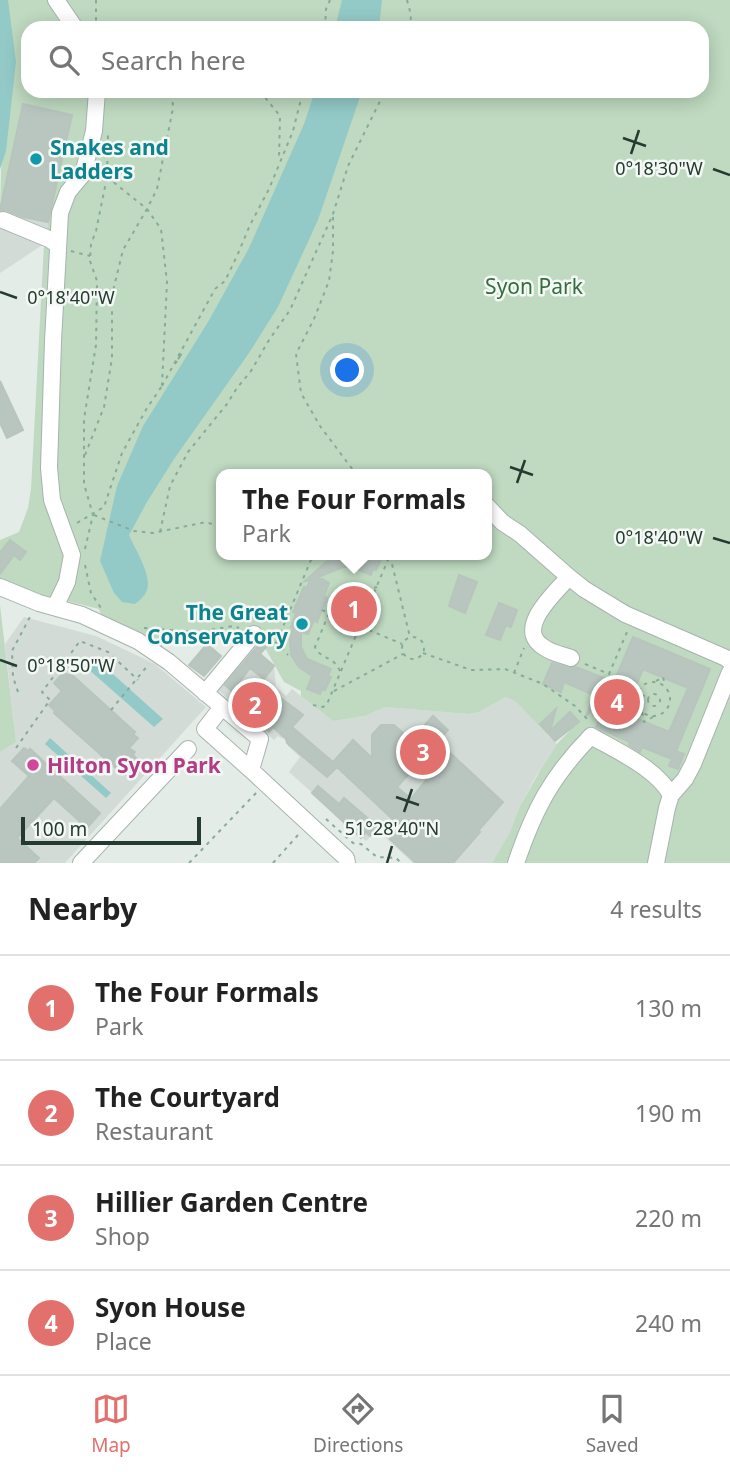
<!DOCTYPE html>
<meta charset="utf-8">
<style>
:root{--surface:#fff;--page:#f2f2f2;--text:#222;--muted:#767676;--line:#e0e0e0;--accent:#e2706c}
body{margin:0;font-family:"Noto Sans",sans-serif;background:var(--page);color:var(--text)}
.scale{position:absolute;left:21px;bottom:18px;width:180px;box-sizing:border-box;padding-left:7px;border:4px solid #253b31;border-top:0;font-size:19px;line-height:24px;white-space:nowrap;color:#253b31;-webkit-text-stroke:5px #f4f8f5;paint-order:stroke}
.you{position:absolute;left:348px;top:371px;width:24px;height:24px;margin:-18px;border:5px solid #fff;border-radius:50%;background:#1a73e8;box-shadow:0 0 0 10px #1a73e833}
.badge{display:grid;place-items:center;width:46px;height:46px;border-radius:50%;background:var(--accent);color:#fff;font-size:23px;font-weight:700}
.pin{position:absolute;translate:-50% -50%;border:4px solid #fff;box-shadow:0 2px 7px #0006}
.popup{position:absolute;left:216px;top:469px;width:276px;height:91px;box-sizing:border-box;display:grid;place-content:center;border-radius:14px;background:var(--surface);filter:drop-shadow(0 2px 5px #0005);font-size:23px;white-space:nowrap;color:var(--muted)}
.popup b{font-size:26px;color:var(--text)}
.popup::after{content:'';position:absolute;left:50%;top:100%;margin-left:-14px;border:14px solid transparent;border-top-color:var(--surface)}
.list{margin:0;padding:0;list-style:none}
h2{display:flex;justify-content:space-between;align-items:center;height:91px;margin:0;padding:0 28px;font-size:30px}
h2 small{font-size:23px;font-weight:400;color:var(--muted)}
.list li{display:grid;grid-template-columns:46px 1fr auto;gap:21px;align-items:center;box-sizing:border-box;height:105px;padding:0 28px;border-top:2px solid var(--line)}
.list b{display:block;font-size:26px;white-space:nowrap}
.list p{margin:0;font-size:23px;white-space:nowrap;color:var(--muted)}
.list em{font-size:23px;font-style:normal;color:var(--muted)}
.icon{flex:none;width:38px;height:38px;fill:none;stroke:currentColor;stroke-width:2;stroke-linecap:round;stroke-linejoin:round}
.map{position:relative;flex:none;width:730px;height:863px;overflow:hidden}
.search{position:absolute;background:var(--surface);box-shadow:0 4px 18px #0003;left:21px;right:21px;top:21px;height:77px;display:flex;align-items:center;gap:18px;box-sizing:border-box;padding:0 24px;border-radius:21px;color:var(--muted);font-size:26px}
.sheet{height:511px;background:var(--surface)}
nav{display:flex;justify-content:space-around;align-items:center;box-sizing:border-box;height:98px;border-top:2px solid var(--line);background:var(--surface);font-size:19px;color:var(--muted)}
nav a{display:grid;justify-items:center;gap:4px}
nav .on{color:var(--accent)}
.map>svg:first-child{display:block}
.built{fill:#d2dbd5}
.green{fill:#bfdac1;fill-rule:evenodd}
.water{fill:#93cac7}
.building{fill:#b9c6bf;stroke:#b7c5bc;stroke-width:2;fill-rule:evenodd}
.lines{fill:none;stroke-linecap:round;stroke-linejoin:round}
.minor-casing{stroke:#a7b3ad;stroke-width:18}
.path{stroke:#88ab99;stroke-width:2;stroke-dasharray:3.5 5;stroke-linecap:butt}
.minor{stroke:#fff;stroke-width:16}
.ticks{fill:none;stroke:#253b31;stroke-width:2.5}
.culture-dot{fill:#0f9aa8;stroke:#f4f8f5;stroke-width:2.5}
.hotel-dot{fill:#d1479c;stroke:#f4f8f5;stroke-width:2.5}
.labels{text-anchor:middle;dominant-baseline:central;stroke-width:5;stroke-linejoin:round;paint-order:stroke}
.culture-label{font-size:21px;font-weight:bold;fill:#0d838f;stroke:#f4f8f5;text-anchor:start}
.park-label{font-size:21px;fill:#346d3e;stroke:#f4f8f5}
.hotel-label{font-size:21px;font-weight:bold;fill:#b23c85;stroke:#f4f8f5;text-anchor:start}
.ticks-label{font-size:18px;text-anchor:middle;fill:#253b31;stroke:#f4f8f5;stroke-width:5;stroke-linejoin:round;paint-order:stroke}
</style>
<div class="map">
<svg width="730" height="863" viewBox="0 0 730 863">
<rect width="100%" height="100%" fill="#e4ece7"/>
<path class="built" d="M0,210L48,222L44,244L0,273Z
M24,617L96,636L155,664L206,707L65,863H0V752L16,742L5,644Z
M252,651L258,652L274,666L276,687L286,696L292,689L333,721L365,716L385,707L468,714L479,712L506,697L516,702L557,744L535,778L519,808L509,834L492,863H413L377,830L366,841L289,772L300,757L288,746L287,738H281L278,736L274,740L218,690Z"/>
<path class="green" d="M6,0H730V863H492L509,834L519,808L541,769L557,744L574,726L566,716L547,734L516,702L506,697L479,712L468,714L385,707L365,716L333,721L301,696V691L284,682L265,648L225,636L197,637L157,647L102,617L99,609L0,584V540L19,532L28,508L31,489L44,244L48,223L0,210ZM28,28H702V91H28ZM221,474H487V555H221Z
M0,605L16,742L0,752Z"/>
<path class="water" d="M0,0H8L16,62L6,151L0,169Z
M342,0H382L379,28H335Z
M315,91H362L318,220L278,307L249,353L174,459L147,502L129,535C135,549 152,575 147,590C145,596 140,600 135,604L122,602L114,593L100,561L117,486L143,426L208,322L249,248L304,124Z
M95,658L163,719L154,727L87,668Z
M50,738L111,793L106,798L45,744Z"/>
<path class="building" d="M23,104L72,115L48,222L23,217L6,210H0Z
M0,381L23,430L7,438L0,423Z
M10,540L26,552L20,560L14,555L0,574V553Z
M348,555L363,559L364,555H376L382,557L376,570L373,569L371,575L352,567H343L318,577L329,583L324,596L327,598L317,622L314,620L308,634L301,632V647L307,659L331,669L328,675L331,677L325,690L322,689L320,694L307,689L312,676L299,667L291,655L290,640L293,627H291L296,613L293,612L304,587L307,588L310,580L305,581L326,562L332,559Z
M459,575L477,582L465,613L449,606Z
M499,603L517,610L511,627L506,625L500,640L486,635Z
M633,637L710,669L676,751L684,754L678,769L669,766L672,759L642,747L640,752L629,745L630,742L596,727L609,696L586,716L594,695L564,682L561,692L543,684L552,663L568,668L576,667L614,682ZM643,669L688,688L669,732L624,713Z
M261,642L267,646L260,654L274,666L264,679L250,668L238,684L271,713L282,699L303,715L292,727L333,762L353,740L372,758V735L381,725H394L411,740L433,716L448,730L397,787L411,799L449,752L503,802L478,831L480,832L453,863H416L390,839L401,827L337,767L327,777L287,743L286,739L273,727L269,732L251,717L255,712L225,685Z
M207,644L221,656L204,676L189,665Z
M64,672L68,676L70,673L135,732L133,734L138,738L129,748L135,752L133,755L138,760L125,774L121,770L119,771L54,713L55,711L49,705L62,691L54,683Z
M556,709L550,731L570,712L579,722L555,741L540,724Z
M24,748L29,751L30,749L100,813L87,828L54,798L17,838L39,858L34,863H0V809L29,776L12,761Z
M318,786L339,804L344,798L379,828L370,836L366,832L361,838L312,793Z"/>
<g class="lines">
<g class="minor-casing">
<path id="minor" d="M56,0L75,28
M3,220L49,239L58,245
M487,506L502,522L520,534L569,577L584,589L625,614L726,658L730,661
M569,577C554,594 513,630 545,648C552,653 563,655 571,658
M0,587L39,603L82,615L138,641L169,662L260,739L251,770L346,858L347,863
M55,607L67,582L72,555L52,500L49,468L53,341L60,213L68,192L83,174L94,131L97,91
M205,693L254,634
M222,707L205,729L251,770
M671,795L685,779L693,764L730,672
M81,863L188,749
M516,863C534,810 551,777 591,736C617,751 656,768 671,795L667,808L656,863"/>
</g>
<path class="path" d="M96,0V26L98,28
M407,0L411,15L410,28
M325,28L326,9L330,0
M260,91L280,116L279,160
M107,177L147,209L161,229L167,282L162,385
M333,217V251L329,281L314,319L296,354L301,393L320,426L356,474
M71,251L90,256
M175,364L182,353L177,361
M162,386L215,289L225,281L237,256L250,225L269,189L293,131L303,91
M85,455L104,407L112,358V295L123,250L147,209L157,189L173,108L172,91
M94,515L134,531L153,533L206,522L221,527
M77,523L104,507L122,453L147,408L162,386
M160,532L170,486L188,452L227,404L237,388L251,371L269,340L290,310L333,214L348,166L385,91
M85,549L93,515L84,484V419L96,345L97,281L90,261L91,244L96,231L107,177L108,134
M277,555L293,558L304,555
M390,556L410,637
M85,565L91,593L101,608
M322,610L402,644
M144,628L195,632L234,626L239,628
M402 648a11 11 0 1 1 22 0a11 11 0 1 1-22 0Z
M267,639L277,643L288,655
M277,641L313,555
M167,642L173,632
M423,653L471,670L505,669L543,684L575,706L589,721
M585,664L609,674L627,632
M340,671C332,654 322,661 315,647L339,589L347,584L366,590L377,587
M514,673L524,648
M656,681L663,677L665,685
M636 699a17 17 0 1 1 34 0a17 17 0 1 1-34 0Z
M334,691L403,654
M634,691L646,697
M18,692L13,677L12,651L31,615
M648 700a6 6 0 1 1 12 0a6 6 0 1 1-12 0Z
M313,705L323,707L327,704L390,555
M111,710L149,664
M642,712L644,722L653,717
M16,748L50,700L42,692L80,641L108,652L138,680
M326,819L353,843L361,844L377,857L396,858L401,863
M189,863L257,792
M273,863L298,835"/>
<use href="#minor" class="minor"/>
</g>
<path class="ticks" d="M623,138L646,146M631,154L639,130M713,169L730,175M0,292L17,298M510,467L533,475M517,483L525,460M713,538L730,543M0,660L17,666M396,797L419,805M404,812L412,789M387,863L392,846"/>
<g class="culture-dot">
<circle cx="36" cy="159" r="7"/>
<circle cx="302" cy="624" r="7"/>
</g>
<circle class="hotel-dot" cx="33" cy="765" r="7"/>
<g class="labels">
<g class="culture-label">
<text x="50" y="147">Snakes and<tspan x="50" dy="24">Ladders</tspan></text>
<text x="288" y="612" text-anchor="end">The Great<tspan x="288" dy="24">Conservatory</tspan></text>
</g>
<g class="park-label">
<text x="534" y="286">Syon Park</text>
</g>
<g class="hotel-label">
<text x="47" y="765">Hilton Syon Park</text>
</g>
</g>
<g class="ticks-label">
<text x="659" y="175">0°18'30"W</text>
<text x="71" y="304">0°18'40"W</text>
<text x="659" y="544">0°18'40"W</text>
<text x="71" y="672">0°18'50"W</text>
<text x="392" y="835">51°28'40"N</text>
</g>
</svg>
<div class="scale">100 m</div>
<div class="you"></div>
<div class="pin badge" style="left:354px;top:609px">1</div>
<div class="popup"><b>The Four Formals</b>Park</div>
<div class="pin badge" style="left:255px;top:705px">2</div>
<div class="pin badge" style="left:423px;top:752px">3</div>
<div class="pin badge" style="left:617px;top:702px">4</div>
<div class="search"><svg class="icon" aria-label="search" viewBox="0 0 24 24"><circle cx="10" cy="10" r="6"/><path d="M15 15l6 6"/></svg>Search here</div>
</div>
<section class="sheet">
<h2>Nearby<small>4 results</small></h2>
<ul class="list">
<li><span class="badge">1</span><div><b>The Four Formals</b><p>Park</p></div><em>130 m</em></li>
<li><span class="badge">2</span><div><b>The Courtyard</b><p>Restaurant</p></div><em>190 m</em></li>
<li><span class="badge">3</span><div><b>Hillier Garden Centre</b><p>Shop</p></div><em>220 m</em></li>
<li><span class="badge">4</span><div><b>Syon House</b><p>Place</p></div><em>240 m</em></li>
</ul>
</section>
<nav>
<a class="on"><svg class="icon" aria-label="map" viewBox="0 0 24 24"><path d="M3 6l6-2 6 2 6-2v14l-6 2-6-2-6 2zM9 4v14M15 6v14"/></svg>Map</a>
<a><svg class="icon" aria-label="directions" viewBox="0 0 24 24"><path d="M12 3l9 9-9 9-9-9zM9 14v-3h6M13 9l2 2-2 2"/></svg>Directions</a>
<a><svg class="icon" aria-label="saved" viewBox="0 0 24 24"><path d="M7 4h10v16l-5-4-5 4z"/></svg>Saved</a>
</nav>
